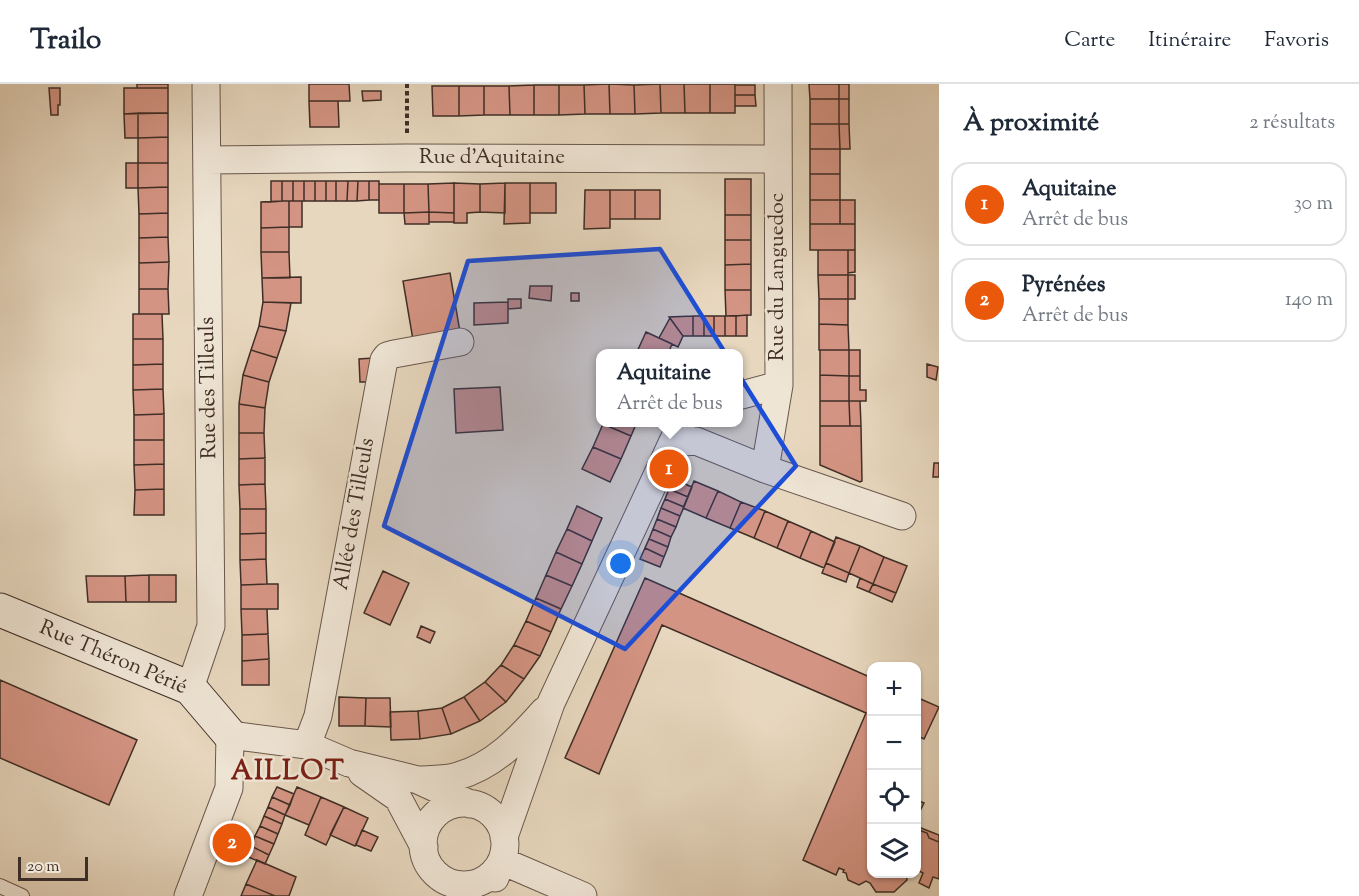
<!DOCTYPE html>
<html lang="fr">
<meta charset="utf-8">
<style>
:root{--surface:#fff;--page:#f6f6f7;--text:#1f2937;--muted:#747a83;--line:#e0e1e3;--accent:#ea580c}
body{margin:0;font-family:"Sorts Mill Goudy",serif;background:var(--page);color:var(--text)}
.controls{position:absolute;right:18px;bottom:18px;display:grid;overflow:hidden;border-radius:12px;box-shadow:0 2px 4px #0004}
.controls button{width:54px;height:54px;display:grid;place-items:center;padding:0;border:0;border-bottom:2px solid var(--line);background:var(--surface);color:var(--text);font:30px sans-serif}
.scale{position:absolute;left:18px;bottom:15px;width:70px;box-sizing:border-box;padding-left:6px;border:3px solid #3f2e26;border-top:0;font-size:16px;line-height:21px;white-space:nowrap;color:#3f2e26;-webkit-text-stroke:4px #efe5d5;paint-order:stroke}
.you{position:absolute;left:621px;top:480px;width:21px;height:21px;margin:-15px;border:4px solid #fff;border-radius:50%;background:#1a73e8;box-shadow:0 0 0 9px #1a73e833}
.badge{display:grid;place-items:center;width:39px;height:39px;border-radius:50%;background:var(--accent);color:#fff;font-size:20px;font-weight:700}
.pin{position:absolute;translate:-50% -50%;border:3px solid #fff;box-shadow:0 2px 6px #0006}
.popup{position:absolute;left:596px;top:265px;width:147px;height:78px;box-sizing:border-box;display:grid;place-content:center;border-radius:12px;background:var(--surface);filter:drop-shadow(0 2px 4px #0005);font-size:20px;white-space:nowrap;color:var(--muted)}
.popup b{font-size:22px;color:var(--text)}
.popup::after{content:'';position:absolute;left:50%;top:100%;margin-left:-12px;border:12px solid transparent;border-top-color:var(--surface)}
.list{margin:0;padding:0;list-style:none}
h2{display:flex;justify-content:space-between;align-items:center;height:78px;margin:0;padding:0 24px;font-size:26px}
h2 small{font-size:20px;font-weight:400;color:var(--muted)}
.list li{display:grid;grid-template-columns:39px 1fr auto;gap:18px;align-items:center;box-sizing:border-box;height:84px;margin:0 12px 12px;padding:0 12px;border:2px solid var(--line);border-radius:18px}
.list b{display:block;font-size:22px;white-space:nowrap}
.list p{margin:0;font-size:20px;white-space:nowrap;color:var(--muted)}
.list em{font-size:20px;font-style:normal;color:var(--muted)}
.icon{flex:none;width:33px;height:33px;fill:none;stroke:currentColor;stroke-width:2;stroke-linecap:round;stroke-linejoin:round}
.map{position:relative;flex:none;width:939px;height:812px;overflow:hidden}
header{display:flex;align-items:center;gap:36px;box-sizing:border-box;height:84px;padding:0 30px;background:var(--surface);border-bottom:2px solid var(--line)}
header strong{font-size:28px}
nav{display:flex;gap:33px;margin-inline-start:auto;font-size:21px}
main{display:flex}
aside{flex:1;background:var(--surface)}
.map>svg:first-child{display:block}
.building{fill:#d49483;stroke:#3f2e26;stroke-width:1.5}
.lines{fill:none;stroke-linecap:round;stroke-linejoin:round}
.lane-casing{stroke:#69584c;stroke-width:16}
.street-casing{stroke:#69584c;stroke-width:29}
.secondary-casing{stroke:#3f2e26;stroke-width:35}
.path{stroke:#3f2e26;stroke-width:4;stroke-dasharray:4.5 3;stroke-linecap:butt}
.lane{stroke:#efe5d5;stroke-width:14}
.street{stroke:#efe5d5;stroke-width:27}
.secondary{stroke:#efe5d5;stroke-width:33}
.marked{fill:#1d4ed8;fill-opacity:0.2;stroke:#1d4ed8;stroke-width:4.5;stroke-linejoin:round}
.labels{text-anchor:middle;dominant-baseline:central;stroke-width:5;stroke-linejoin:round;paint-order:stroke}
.street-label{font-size:21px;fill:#3f2e26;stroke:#efe5d5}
.district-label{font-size:27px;font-weight:bold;letter-spacing:1.5px;fill:#7a1f14;stroke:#efe5d5}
</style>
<header>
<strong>Trailo</strong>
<nav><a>Carte</a><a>Itinéraire</a><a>Favoris</a></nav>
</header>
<main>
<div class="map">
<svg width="939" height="812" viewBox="0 0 939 812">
<rect width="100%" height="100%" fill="#e7d7be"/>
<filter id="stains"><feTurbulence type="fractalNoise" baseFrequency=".00333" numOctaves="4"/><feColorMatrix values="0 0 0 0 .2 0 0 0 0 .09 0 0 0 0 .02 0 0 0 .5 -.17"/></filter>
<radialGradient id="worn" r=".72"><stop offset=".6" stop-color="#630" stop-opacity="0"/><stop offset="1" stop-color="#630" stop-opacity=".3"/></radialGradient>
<path class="building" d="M137,0H168V4H137Z
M309,0H349L350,17H309Z
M609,0L610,30H585L584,1Z
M609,0L634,1L635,30H610Z
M660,0H684L685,29H661Z
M660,0L661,29L635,30L634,1Z
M684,0H710V29H685Z
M710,0H735V29H710Z
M809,0H839V15H810Z
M839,0H849V15H839Z
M534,1H559V31H534Z
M534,1V31H510L509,2Z
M559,1H584L585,30L559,31Z
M735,1H755V11H735Z
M432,2H459V32H433Z
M459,2H484V31L459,32Z
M484,2H509L510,31H484Z
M49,4H60V21H58V31H51Z
M124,4H168V29L124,30Z
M362,7H381V16L363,17Z
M735,11H755L756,22H735Z
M810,15H839V40H810Z
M839,15H849V40H839Z
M309,17H338L339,43H310Z
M138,29V54H125L124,30Z
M138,29H168V53L138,54Z
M810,40H839L840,65H810Z
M839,40H849L850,65H840Z
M168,53V79H138V54Z
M810,65H840V90H810Z
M126,79H138V104H126Z
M138,79H168V103L138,104Z
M810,90H840V116H810Z
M725,95H751V131H725Z
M271,97H282V117L271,118Z
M282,97H293V117H282Z
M293,97H304V117H293Z
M304,97H315V117H304Z
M315,97H326V117H315Z
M326,97H336V117H326Z
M336,97H348L347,117H336Z
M348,97H358L357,117H347Z
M358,97H369V116L357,117Z
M369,97H379V116H369Z
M454,99L480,100V128L467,129V139H454Z
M454,99V129L429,128L428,100Z
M505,99H530V139L504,140Z
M505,99V129L480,128V100Z
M530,99H556V129H530Z
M379,100H404V129H379Z
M404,100H428L429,128L404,129Z
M168,103V129L139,130L138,104Z
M585,106H610V144L584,145Z
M610,106H635V135H610Z
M635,106H660V135H635Z
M810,116H840V140H810Z
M840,116H855V140H840Z
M282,117H289V143L261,144V118Z
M289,117H302V143H289Z
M429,128L454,129V138H429Z
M429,128V140H405L404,129Z
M168,129V153L139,154V130Z
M725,131H751V156H725Z
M810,140H855V166H810Z
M289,143V168H261V144Z
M168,153L169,178L139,179V154Z
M725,156H751V180L725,181Z
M818,166H848V191H818Z
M848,166H855V188L848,189Z
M261,168H289L290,194H262Z
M169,178L168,205H139V179Z
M751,180V206H725V181Z
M450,189L460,248L413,256L403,197Z
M818,191H848V215H819Z
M848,191H855V215H848Z
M301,193V219L263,218L262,194Z
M530,202H552L551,217L529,214Z
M139,205H168L169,230H139Z
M725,206H751V231L726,232Z
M571,209H579V217H571Z
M508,215H521V224L508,225Z
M819,215H848V241L819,240Z
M263,218L291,219L286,247L259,242Z
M508,218V239L474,241V219Z
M133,230H162L163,255H133Z
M747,231V252H736V232Z
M693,232V252H683L669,233Z
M693,232H704V252H693Z
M704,232H714V252H704Z
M714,232H725V252H714Z
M725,232H736V252H725Z
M670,234L683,252L678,263L659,254Z
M819,240L848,241L849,266H819Z
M259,242L286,247L277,274L251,266Z
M646,248L672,260L668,270H636Z
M133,255H163V280L133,281Z
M251,266L277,274L269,298L243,291Z
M820,266H849V292L820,291Z
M849,266H860V292H849Z
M373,274L374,298H360L359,275Z
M163,280V305L133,306V281Z
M927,280L938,283L936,296L927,293Z
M243,291L269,298L265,324L239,320Z
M820,291L849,292V317H820Z
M849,292H860V306H866V317H849Z
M500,303L503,346L456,349L454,305Z
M163,305L164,330L134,331L133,306Z
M820,317H849L850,342H820Z
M849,317H860L861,342H850Z
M239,320L265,324L264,349H239Z
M164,330V356H134V331Z
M604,338H637L631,352L603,340Z
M603,340L631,352L621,375L593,363Z
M820,342H861L862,397L860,398L820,381Z
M239,349H264L265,374L239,375Z
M134,356H164V380L134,381Z
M593,363L621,375L610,398L582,385Z
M265,374V400L239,401V375Z
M934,379H939V393H933Z
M164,380V405L135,406L134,381Z
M673,395L692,403L688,413L669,405Z
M694,397L718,407L706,434L683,424Z
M265,400L266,425H240L239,401Z
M164,405V431H134L135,406Z
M669,405L688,413L684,423L665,415Z
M718,407L741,418L730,444L706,434Z
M665,415L684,423L680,432L661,424Z
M741,418L765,427L754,454L730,444Z
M577,422L602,434L592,457L567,445Z
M661,424L680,432L676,443L657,435Z
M240,425H266V449L240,450Z
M765,427L788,437L777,464L754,454Z
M657,435L676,443L671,453L653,445Z
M788,437L811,447L800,474L777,464Z
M567,445L592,457L582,480L556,468Z
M653,445L671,453L668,463L649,455Z
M811,447L835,458L824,484L800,474Z
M266,449V475L240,476V450Z
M836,453L860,462L849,489L826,479Z
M649,455L668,463L664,473L645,464Z
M860,462L884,473L873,500L849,489Z
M645,464L664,473L660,483L640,475Z
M556,468L582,480L572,502L546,491Z
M884,473L907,482L896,509L873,500Z
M266,475L267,500L241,501L240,476Z
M826,479L849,489L846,498L822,489Z
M383,487L409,499L390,541L364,529Z
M149,491V518H126L125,492Z
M149,491H176V518H149Z
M546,491L572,502L561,525L536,514Z
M86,492H125L126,518H88Z
M645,494L872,594V790H906L907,796L894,808H876L870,799L866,797L859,801L848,796L846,789L843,788L844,786L839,784L836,791L803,776L866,629L662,541L599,690L565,674Z
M860,494L873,500L869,508L857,503Z
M267,500H278V525H241V501Z
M873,500L896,509L892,518L869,508Z
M536,514L561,525L551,548L526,537Z
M241,525H267L268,550L242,551Z
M526,537L551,548L540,572L514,561Z
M421,542L435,548L430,559L417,553Z
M268,550L269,575L242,577V551Z
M514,561L540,572L524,595L501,581Z
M269,575V601H242V577Z
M501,581L524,595L506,618L485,598Z
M0,596L137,656L109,721L0,674Z
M485,598L506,618L480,637L464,613Z
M339,613L366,614L365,642H339Z
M464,613L480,637L451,650L442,624Z
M916,613L939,623L924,655L916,651Z
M366,614H390L391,643L365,642Z
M442,624L451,650L420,655L418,627Z
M418,627L420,655L391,656L390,628Z
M277,703L294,710L290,721L272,713Z
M297,703L321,713L309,741L285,731Z
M272,713L290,721L285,731L268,723Z
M321,713L344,723L326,761L305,751Z
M916,716L924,719L916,735Z
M268,723L285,731L282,740L264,732Z
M344,723L368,734L355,762L330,751Z
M264,732L282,740L278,750L260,742Z
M260,742L278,750L274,760L255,752Z
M916,742L939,751V758L929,754L927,749L916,745Z
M916,745L927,749L929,754L939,758V795L933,793L929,804L919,799L923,789L919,787L916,782Z
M362,746L378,753L371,767L356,761Z
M255,752L274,760L269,771L251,762Z
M251,762L269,771L265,780L246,772Z
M257,776L296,793L289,812H275L246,800Z
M246,800L275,812H241Z"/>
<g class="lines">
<g class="lane-casing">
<path id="lane" d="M0,802L22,812"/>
</g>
<g class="street-casing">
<path id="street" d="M207,76L407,74L778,75
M738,312L779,301
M672,359L696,357L765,385L902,432
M765,385L779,301L778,0
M190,604L211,542L206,0
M307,661L318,632L384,276L387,272L394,270L460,258
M362,689L398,714L424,763
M420,696C433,695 447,696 458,692C494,682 520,654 544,627
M423 760a41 41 0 1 1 82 0a41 41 0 1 1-82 0Z
M504,753L551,619L682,338
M495,794L502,777L583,812
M188,812L229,704L230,651L307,661L349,679L418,696L470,720"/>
</g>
<g class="secondary-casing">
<path id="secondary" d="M0,526L190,604L230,651"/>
</g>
<path class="path" d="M407,49V0"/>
<use href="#lane" class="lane"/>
<use href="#street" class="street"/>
<use href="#secondary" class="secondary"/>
</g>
<path class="marked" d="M660,165L796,382L625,565L384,442L468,177Z"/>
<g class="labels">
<g class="street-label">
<text x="492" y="74">Rue d'Aquitaine</text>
<text transform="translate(778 193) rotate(-90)">Rue du Languedoc</text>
<text transform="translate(209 304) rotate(-91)">Rue des Tilleuls</text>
<text transform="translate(355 430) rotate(-80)">Allée des Tilleuls</text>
<text transform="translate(113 574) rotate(23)">Rue Théron Périé</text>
</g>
<g class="district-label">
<text x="288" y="688">AILLOT</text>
</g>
</g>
<rect width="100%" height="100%" filter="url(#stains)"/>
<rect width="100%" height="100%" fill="url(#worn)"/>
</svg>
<div class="controls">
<button>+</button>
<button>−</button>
<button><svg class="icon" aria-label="locate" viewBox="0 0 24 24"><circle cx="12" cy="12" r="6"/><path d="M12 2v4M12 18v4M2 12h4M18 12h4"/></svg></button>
<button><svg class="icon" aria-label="layers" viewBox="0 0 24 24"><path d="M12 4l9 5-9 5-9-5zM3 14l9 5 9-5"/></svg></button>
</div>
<div class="scale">20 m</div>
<div class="you"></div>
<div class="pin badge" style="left:669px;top:385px">1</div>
<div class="popup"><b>Aquitaine</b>Arrêt de bus</div>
<div class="pin badge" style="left:232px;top:759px">2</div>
</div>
<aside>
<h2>À proximité<small>2 résultats</small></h2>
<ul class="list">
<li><span class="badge">1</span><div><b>Aquitaine</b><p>Arrêt de bus</p></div><em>30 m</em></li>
<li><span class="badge">2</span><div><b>Pyrénées</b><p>Arrêt de bus</p></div><em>140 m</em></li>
</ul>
</aside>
</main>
